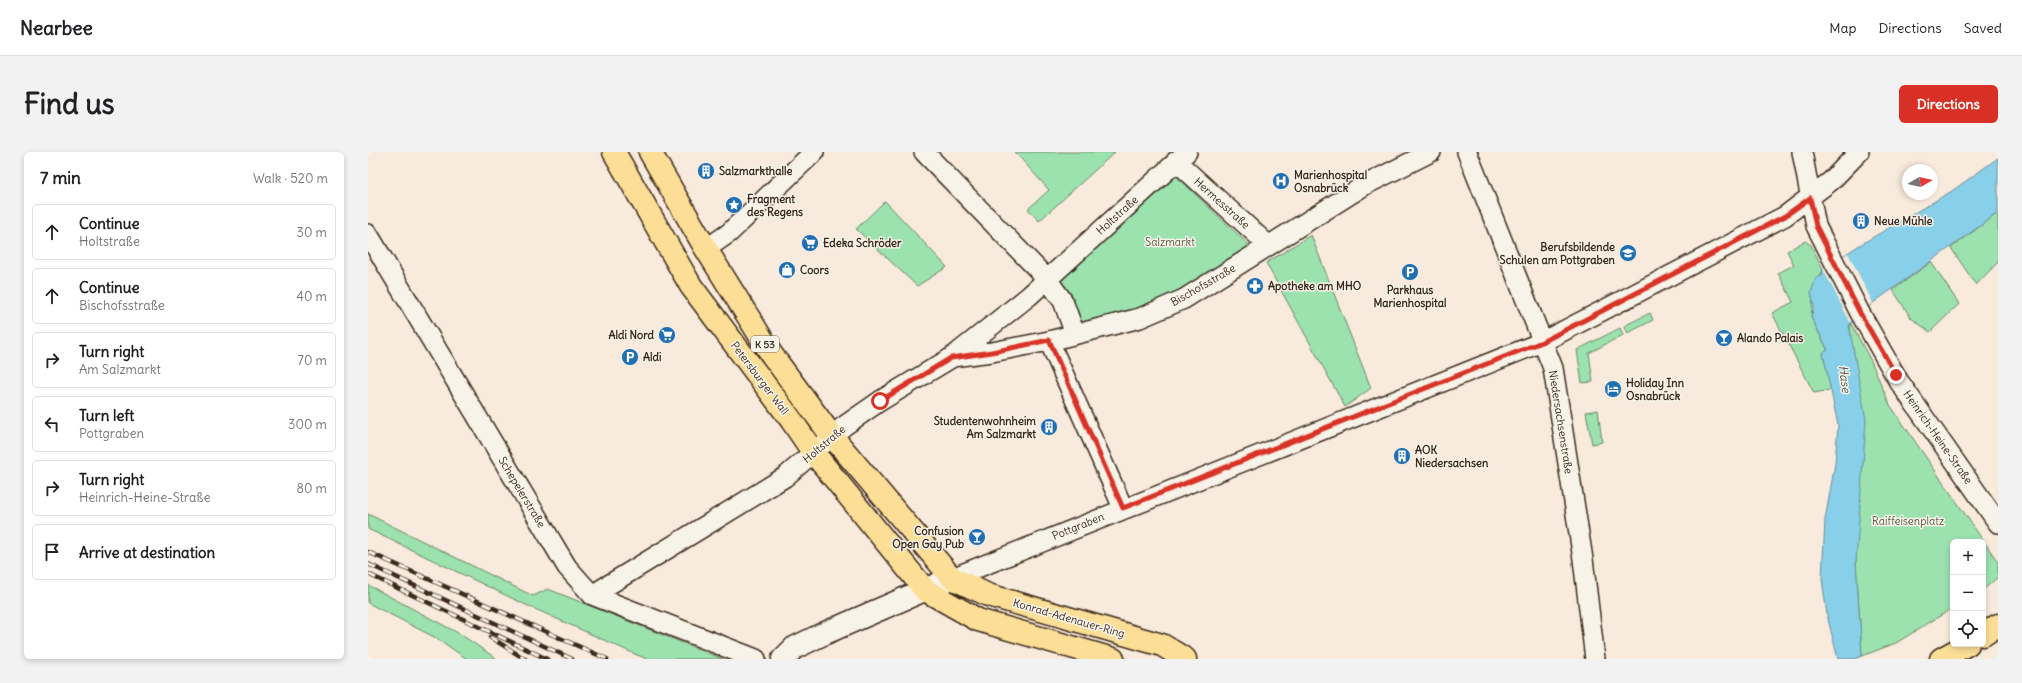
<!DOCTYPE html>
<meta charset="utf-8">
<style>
:root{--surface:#fff;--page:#f2f2f2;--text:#202124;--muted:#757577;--line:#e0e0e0;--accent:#d93025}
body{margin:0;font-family:Delius,sans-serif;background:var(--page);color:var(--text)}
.controls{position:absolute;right:12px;bottom:12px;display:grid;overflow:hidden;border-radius:6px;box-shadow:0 2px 6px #0003}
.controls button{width:36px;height:36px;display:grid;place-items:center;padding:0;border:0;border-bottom:1px solid var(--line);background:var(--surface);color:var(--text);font:20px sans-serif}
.compass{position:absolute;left:1534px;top:12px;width:36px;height:36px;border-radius:50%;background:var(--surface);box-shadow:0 2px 6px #0003;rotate:81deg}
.stop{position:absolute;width:12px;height:12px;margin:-9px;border:3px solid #d93025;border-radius:50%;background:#fff}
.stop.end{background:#d93025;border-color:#fff;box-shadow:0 1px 4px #0008}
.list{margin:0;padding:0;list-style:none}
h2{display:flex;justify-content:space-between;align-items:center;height:52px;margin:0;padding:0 16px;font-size:17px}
h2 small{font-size:13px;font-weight:400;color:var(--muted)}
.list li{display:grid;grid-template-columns:26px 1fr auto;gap:12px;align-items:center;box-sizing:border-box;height:56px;margin:0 8px 8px;padding:0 8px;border:1px solid var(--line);border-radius:6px}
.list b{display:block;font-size:15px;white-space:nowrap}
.list p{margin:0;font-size:13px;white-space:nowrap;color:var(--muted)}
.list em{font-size:13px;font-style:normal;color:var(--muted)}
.icon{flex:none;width:22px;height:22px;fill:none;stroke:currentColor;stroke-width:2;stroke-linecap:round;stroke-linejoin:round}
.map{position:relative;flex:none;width:1630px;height:507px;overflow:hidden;border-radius:6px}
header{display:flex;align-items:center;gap:24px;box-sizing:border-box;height:56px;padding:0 20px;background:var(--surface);border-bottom:1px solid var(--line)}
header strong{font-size:19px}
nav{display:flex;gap:22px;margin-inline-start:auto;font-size:14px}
.intro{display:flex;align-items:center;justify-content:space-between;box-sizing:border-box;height:96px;padding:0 24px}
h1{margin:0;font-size:28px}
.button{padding:10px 18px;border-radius:6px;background:var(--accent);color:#fff;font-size:14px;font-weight:700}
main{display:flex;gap:24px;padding:0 24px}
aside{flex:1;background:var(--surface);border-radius:6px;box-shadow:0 2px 6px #0003}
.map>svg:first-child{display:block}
.green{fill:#9be2af;stroke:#6b8666}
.water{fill:#88d0e9;stroke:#698e98}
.pier{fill:#f8eadc}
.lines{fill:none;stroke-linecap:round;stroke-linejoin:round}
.street-casing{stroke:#3b2a1e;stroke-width:22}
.secondary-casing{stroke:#3b2a1e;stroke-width:25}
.primary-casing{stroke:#3b2a1e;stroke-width:25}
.street{stroke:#f7f3e8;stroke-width:19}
.secondary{stroke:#f7f3e8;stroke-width:22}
.primary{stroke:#fcde96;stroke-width:22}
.rail-casing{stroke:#3b2a1e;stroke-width:4.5}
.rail{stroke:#f7f3e8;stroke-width:3;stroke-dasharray:9;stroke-linecap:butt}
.route{stroke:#d93025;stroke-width:5}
.labels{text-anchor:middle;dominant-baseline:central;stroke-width:3;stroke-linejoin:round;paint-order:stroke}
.shield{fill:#f7f3e8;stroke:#73665b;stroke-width:1}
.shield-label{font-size:10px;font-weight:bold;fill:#3b2a1e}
.poi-label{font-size:11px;font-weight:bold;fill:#3b2a1e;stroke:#f7f3e8;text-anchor:start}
.street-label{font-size:11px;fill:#3b2a1e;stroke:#f7f3e8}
.park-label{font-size:11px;fill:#535842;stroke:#f7f3e8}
.water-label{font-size:12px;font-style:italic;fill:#4e5451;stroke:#f7f3e8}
</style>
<header>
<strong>Nearbee</strong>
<nav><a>Map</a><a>Directions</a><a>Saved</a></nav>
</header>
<div class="intro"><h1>Find us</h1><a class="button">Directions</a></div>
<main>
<aside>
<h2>7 min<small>Walk · 520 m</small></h2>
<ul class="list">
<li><svg class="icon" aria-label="ahead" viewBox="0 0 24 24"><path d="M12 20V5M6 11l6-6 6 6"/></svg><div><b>Continue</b><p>Holtstraße</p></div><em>30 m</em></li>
<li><svg class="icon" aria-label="ahead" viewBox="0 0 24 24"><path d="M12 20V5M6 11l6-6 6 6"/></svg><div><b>Continue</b><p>Bischofsstraße</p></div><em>40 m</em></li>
<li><svg class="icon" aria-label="right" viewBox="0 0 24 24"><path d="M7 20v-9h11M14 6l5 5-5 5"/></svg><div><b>Turn right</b><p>Am Salzmarkt</p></div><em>70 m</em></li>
<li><svg class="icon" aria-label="left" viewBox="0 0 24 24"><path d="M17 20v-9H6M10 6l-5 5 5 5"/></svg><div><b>Turn left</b><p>Pottgraben</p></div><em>300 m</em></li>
<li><svg class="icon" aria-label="right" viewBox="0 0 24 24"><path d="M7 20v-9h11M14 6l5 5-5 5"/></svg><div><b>Turn right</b><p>Heinrich-Heine-Straße</p></div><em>80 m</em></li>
<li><svg class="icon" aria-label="arrive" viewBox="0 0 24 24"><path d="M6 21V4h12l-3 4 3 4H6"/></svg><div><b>Arrive at destination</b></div></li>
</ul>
</aside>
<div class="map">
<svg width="1630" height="507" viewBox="0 0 1630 507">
<rect width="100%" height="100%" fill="#f8eadc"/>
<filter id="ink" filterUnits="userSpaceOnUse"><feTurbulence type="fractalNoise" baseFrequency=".025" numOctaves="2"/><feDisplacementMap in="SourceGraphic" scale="8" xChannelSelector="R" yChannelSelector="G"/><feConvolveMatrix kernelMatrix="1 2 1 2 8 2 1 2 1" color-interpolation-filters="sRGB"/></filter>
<g filter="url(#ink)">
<path class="green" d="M647,0H747L671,69L660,57L681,38Z
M806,22L882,94L816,139L769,160L712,172L690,127Z
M517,49L579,115L549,134L488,77Z
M1630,61V110L1608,133L1583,96Z
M943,83L1003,236L977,255L898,111Z
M1437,89L1443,93L1455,117L1445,146L1443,165L1460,199L1455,201L1463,238L1446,241L1404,161L1425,150L1410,121L1426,113L1419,99Z
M1563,110L1591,152L1562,180L1543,166L1525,138Z
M1282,161L1285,168L1260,181L1256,174Z
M1482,170L1503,209L1522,253L1630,410V425L1615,438V390H1585V456L1528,491L1494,504L1488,410Z
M1252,176L1255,183L1221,201L1225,230L1214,231L1209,198Z
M1230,258L1234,290L1224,292L1218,260Z
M0,362L165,444L180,437L355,507H280L269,503L156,452L0,377Z
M0,433L92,482L129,507H99L70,487L0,451Z"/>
<path class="water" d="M1630,6V61L1505,151L1481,173L1498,268L1488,410L1494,504L1486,507H1470L1459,463L1454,427L1457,368L1467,312L1470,273L1455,201L1460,198L1443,165L1446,154L1443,141L1448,126L1454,124L1455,117L1490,94L1584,39Z"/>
<path class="pier" d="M1480,101L1505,151L1482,170L1455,117Z"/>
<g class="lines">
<g class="street-casing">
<path id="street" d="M556,0L679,127L695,149L707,182
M1099,0L1185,216L1215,407L1227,507
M1434,0L1448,74L1492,161L1530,228L1630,371
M808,9L900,93
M0,82L199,415L224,443L388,507
M338,97L361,81L446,0
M681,189L755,356
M584,205L624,200L681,189L772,166L816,147L997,33L1063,0
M584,426L1174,190L1417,64L1463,29L1491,0
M224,443L417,325L476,274L512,249L583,206L661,144L819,0"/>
</g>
<g class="secondary-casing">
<path id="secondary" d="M415,507L426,496L455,482L584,426"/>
</g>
<g class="primary-casing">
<path id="primary" d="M246,0L323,134L424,269L445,300L557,438L610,468L745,507
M282,0L338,97L404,203L463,283L584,426L620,443L794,493L817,507
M1615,483L1630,473
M1573,507L1600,492"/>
</g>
<use href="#street" class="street"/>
<use href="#secondary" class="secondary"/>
<use href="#primary" class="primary"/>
<g class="rail-casing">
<path id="rail" d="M0,400L239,507
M0,412L204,507
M0,422L179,507
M122,485L157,507"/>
</g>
<use href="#rail" class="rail"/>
</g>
</g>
<g class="lines" filter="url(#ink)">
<path class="route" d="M512,249L583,206L624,200L681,188L755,356L1174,190L1417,64L1442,46L1448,74L1492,161L1528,223"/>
</g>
<defs>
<g id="building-disc" transform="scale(0.9)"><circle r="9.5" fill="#1f6fb2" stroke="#f7f3e8"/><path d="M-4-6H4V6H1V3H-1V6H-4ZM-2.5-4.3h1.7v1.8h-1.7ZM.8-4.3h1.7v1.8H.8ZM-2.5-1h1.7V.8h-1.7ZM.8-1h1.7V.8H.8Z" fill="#fff"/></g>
<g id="hospital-disc" transform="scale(0.9)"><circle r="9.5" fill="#1f6fb2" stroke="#f7f3e8"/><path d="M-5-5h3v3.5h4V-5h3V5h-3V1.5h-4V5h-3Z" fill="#fff"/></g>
<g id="sight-disc" transform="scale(0.9)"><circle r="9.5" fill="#1f6fb2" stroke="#f7f3e8"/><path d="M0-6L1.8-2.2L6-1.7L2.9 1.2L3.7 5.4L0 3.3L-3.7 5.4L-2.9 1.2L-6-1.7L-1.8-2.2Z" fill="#fff"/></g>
<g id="supermarket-disc" transform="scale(0.9)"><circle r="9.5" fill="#1f6fb2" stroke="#f7f3e8"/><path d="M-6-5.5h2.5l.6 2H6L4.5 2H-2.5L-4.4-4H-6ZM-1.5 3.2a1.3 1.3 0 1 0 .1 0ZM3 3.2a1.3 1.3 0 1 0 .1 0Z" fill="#fff"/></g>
<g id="school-disc" transform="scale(0.9)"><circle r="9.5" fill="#1f6fb2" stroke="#f7f3e8"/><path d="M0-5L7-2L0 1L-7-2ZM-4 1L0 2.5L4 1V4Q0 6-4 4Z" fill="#fff"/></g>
<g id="shop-disc" transform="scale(0.9)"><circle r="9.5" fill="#1f6fb2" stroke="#f7f3e8"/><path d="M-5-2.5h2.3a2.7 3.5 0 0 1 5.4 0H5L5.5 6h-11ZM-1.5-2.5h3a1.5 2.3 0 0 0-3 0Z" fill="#fff"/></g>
<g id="parking-disc" transform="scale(0.9)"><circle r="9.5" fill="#1f6fb2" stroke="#f7f3e8"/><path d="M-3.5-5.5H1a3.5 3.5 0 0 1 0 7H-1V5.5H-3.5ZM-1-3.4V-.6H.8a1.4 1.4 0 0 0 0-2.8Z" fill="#fff"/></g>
<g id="pharmacy-disc" transform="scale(0.9)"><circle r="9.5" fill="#1f6fb2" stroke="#f7f3e8"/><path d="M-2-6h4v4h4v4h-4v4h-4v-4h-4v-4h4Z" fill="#fff"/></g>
<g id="bar-disc" transform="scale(0.9)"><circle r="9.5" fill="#1f6fb2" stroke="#f7f3e8"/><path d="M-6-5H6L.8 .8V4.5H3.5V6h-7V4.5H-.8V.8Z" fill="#fff"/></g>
<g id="hotel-disc" transform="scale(0.9)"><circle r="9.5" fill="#1f6fb2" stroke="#f7f3e8"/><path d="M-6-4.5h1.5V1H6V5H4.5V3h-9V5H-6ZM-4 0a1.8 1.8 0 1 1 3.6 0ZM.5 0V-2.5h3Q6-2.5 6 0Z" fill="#fff"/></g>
</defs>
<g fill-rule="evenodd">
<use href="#building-disc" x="338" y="19"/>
<use href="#hospital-disc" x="913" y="29"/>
<use href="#sight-disc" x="366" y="53"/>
<use href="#building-disc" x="1493" y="69"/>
<use href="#supermarket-disc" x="442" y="91"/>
<use href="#school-disc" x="1260" y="101"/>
<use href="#shop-disc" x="419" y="118"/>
<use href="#parking-disc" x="1042" y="120"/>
<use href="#pharmacy-disc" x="887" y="134"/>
<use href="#supermarket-disc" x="299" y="183"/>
<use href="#bar-disc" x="1356" y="186"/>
<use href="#parking-disc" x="262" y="205"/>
<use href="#hotel-disc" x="1245" y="237"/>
<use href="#building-disc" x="681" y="275"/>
<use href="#building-disc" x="1034" y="304"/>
<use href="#bar-disc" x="609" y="385"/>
</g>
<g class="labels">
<rect class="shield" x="383" y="184" width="28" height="16" rx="3"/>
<g class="shield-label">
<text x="397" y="192">K 53</text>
</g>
<g class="poi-label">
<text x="351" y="19">Salzmarkthalle</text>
<text x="926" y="23">Marienhospital<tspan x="926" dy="13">Osnabrück</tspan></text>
<text x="379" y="47">Fragment<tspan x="379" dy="13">des Regens</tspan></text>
<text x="1506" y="69">Neue Mühle</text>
<text x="455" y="91">Edeka Schröder</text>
<text x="1247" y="95" text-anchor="end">Berufsbildende<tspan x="1247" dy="13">Schulen am Pottgraben</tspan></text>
<text x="432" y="118">Coors</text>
<text x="900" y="134">Apotheke am MHO</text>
<text x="1042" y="138" text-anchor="middle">Parkhaus<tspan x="1042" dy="13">Marienhospital</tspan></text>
<text x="286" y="183" text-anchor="end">Aldi Nord</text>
<text x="1369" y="186">Alando Palais</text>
<text x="275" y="205">Aldi</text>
<text x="1258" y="231">Holiday Inn<tspan x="1258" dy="13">Osnabrück</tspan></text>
<text x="668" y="269" text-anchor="end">Studentenwohnheim<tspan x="668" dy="13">Am Salzmarkt</tspan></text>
<text x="1047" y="298">AOK<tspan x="1047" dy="13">Niedersachsen</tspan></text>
<text x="596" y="379" text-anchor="end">Confusion<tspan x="596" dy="13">Open Gay Pub</tspan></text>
</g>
<g class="street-label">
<text transform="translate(854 51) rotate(42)">Hermesstraße</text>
<text transform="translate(749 63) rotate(-42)">Holtstraße</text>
<text transform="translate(835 133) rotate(-30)">Bischofsstraße</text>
<text transform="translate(392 226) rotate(53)">Petersburger Wall</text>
<text transform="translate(1193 270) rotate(81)">Niedersachsenstraße</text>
<text transform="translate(1570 285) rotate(55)">Heinrich-Heine-Straße</text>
<text transform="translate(456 292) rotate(-40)">Holtstraße</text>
<text transform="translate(154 340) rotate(59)">Schepelerstraße</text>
<text transform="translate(710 374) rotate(-22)">Pottgraben</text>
<text transform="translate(701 466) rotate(16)">Konrad-Adenauer-Ring</text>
</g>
<g class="park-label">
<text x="802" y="90">Salzmarkt</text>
<text x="1540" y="369">Raiffeisenplatz</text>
</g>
<g class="water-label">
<text transform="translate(1477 227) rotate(82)">Hase</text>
</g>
</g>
</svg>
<div class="controls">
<button>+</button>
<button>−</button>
<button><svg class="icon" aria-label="locate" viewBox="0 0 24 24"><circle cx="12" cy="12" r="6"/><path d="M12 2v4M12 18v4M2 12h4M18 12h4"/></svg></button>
</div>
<svg class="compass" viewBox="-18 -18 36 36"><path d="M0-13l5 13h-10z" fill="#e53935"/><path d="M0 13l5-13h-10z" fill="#757577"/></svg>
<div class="stop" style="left:512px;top:249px"></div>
<div class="stop end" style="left:1528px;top:223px"></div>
</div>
</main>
